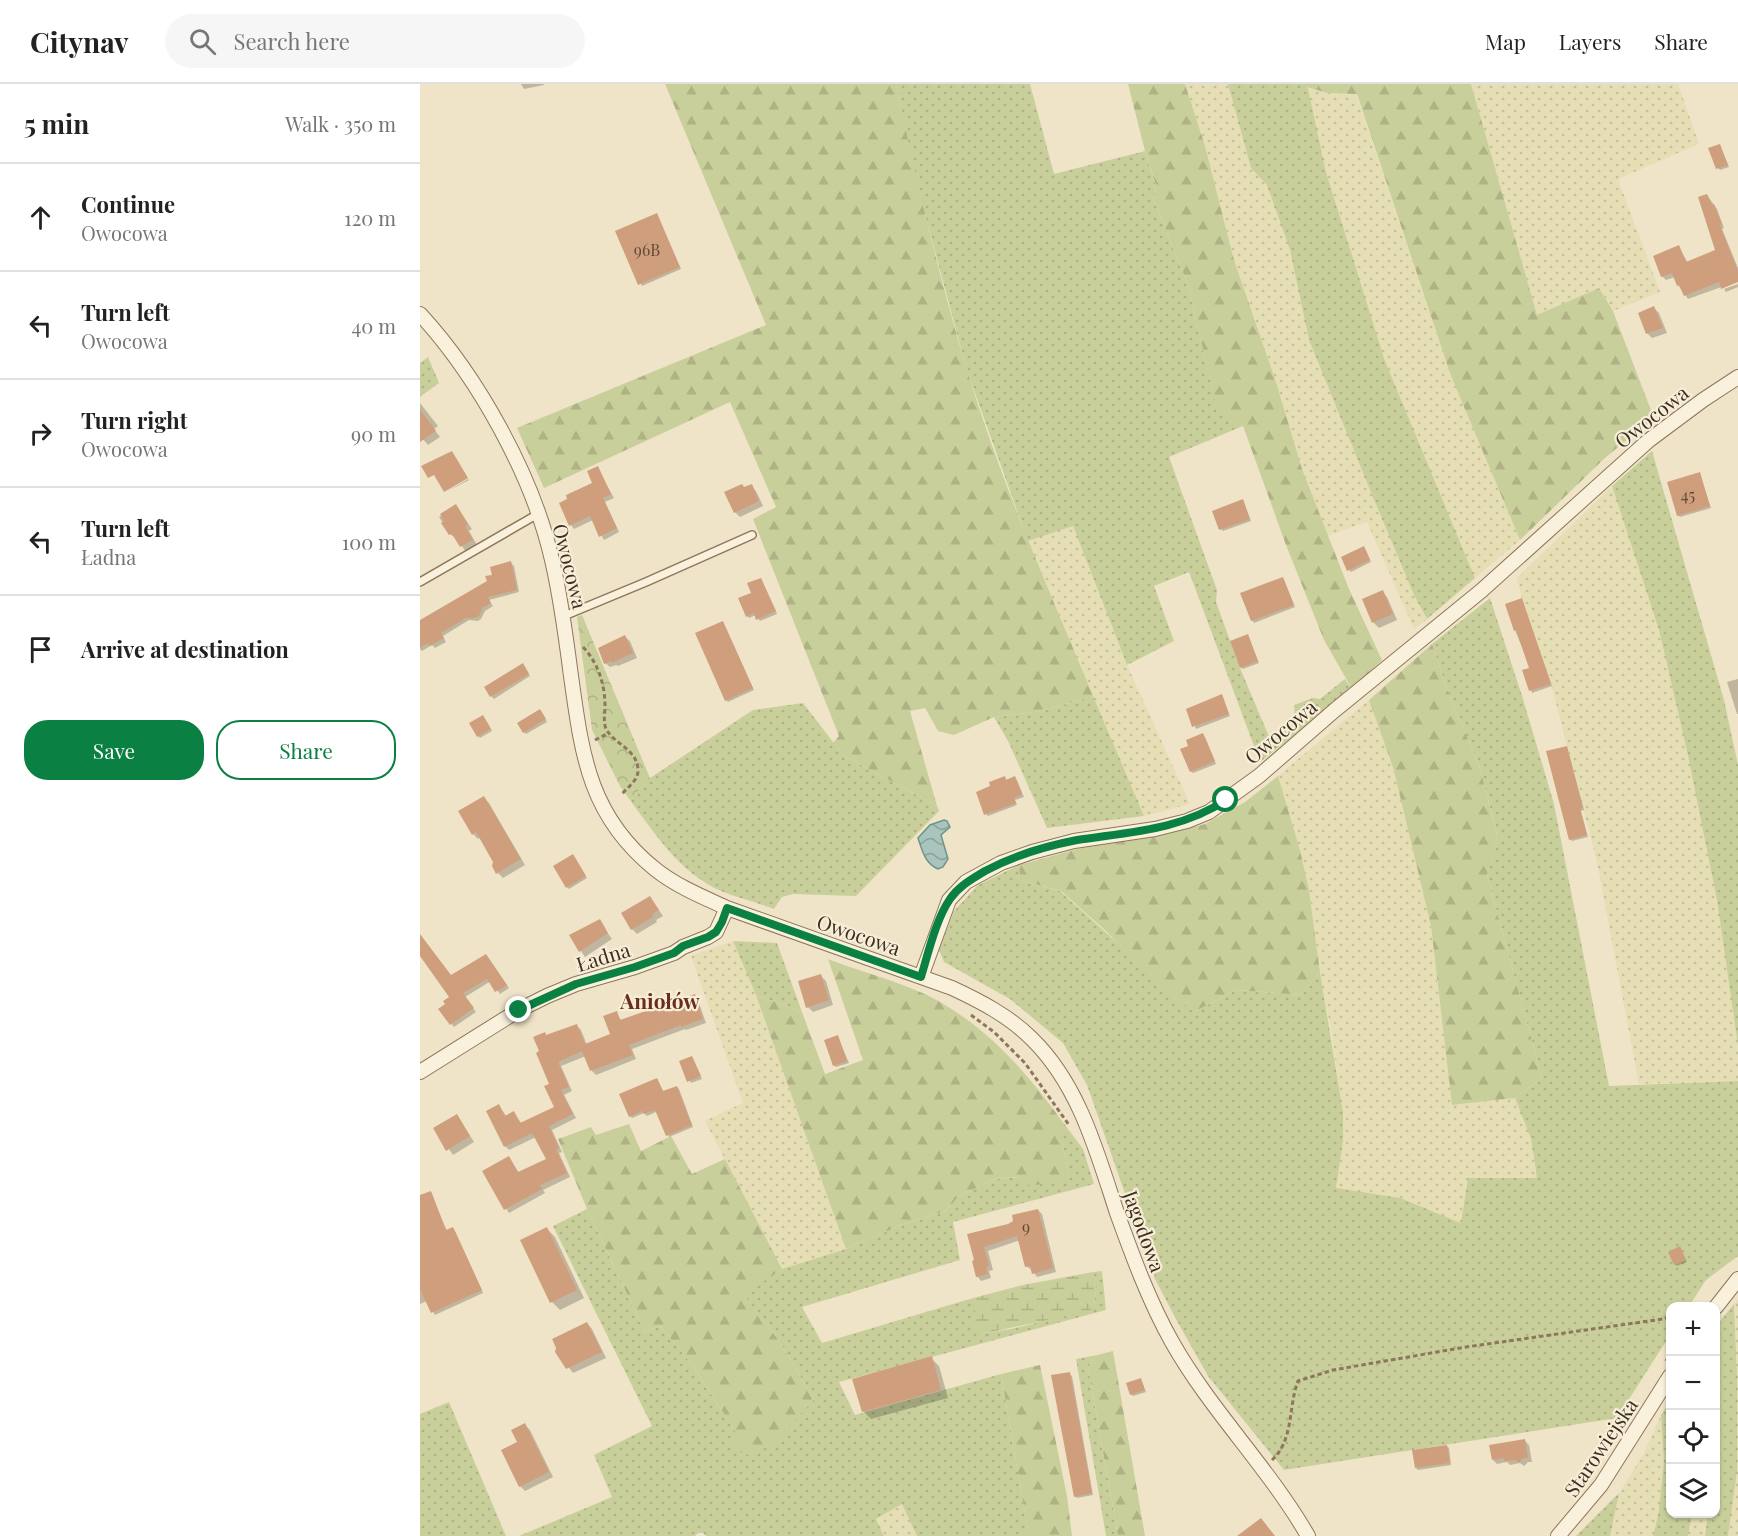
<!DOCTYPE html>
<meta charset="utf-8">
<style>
:root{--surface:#fff;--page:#f6f6f6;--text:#222;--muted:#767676;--line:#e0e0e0;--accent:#0b8043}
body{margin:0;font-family:"Playfair Display",serif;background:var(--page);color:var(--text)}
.controls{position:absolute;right:18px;bottom:18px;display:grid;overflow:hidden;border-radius:12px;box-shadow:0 2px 4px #0004}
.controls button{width:54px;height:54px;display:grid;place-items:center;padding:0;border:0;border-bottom:2px solid var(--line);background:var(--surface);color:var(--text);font:30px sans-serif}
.stop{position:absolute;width:18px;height:18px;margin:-14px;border:4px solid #0b8043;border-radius:50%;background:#fff}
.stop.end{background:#0b8043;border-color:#fff;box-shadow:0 2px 6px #0008}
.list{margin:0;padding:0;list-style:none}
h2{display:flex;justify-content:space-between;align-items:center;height:78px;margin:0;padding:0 24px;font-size:26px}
h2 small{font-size:20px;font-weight:400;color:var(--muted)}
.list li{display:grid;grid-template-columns:39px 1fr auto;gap:18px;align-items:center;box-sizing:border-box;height:108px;padding:0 24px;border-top:2px solid var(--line)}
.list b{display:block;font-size:22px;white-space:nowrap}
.list p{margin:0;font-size:20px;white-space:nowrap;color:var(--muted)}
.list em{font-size:20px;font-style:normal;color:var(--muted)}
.actions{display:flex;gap:12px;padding:18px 24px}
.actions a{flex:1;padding:14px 0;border:2px solid var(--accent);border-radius:24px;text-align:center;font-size:21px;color:var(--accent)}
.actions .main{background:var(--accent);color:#fff}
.icon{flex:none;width:33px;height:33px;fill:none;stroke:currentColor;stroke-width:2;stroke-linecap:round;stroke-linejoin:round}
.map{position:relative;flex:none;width:1318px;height:1452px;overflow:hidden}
header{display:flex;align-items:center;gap:36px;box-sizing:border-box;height:84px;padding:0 30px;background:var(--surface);border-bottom:2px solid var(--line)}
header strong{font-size:28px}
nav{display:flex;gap:33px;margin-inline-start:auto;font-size:21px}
.search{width:420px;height:54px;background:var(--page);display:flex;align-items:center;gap:15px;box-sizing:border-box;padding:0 21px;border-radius:33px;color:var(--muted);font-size:22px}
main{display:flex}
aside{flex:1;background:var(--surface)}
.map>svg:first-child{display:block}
.farmland{fill:url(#farmland-dots)}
.grass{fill:url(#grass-dots)}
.forest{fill:url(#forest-firs)}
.wetland{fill:url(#wetland-marsh)}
.park{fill:url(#park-crowns)}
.water{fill:url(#water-waves);stroke:#6f938a;stroke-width:1.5}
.shadow{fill:#0003}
.building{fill:#cf9f7d}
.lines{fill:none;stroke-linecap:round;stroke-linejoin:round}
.service-casing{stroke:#8d765c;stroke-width:10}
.minor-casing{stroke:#8d765c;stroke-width:16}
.path{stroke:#8d765c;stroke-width:3;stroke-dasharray:4.5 3;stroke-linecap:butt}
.service{stroke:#faf1dc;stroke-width:7}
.minor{stroke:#faf1dc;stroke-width:14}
.route{stroke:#0b8043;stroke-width:8}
.labels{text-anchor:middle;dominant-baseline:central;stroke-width:4.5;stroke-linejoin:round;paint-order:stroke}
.number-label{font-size:16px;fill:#624a37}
.street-label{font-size:20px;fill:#3d2e20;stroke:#f7eed8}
.neighbourhood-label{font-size:21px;font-weight:bold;fill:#6b2e1e;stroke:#f7eed8}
</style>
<header>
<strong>Citynav</strong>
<div class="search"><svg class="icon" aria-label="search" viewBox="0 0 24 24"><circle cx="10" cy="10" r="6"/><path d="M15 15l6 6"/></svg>Search here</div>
<nav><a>Map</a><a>Layers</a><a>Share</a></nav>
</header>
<main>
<aside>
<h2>5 min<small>Walk · 350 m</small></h2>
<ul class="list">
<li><svg class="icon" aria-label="ahead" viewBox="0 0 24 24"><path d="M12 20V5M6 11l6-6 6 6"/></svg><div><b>Continue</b><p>Owocowa</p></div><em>120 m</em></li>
<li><svg class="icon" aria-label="left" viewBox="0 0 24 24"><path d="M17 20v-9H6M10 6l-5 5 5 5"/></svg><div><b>Turn left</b><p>Owocowa</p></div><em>40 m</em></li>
<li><svg class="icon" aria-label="right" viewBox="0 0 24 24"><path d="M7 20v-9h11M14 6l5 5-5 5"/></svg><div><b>Turn right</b><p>Owocowa</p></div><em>90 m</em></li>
<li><svg class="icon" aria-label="left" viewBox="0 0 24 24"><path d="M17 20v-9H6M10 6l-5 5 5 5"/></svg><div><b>Turn left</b><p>Ładna</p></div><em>100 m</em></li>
<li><svg class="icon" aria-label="arrive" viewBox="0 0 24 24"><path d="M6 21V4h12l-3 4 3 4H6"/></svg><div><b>Arrive at destination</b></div></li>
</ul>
<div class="actions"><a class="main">Save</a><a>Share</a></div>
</aside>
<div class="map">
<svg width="1318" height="1452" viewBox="0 0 1318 1452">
<defs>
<pattern id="farmland-dots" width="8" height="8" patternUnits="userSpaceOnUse" patternTransform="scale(1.5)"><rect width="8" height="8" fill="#e6deb5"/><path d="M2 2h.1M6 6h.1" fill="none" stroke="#c6bf9b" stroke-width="1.8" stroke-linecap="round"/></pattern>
<pattern id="grass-dots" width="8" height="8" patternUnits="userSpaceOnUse" patternTransform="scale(1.5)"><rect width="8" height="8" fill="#c9cf9b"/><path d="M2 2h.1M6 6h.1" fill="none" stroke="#aeb285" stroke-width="1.8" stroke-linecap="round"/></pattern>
<pattern id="forest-firs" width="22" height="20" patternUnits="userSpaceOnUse" patternTransform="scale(1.5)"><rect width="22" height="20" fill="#c9cf9b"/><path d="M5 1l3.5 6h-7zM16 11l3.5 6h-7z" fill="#aeb285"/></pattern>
<pattern id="wetland-marsh" width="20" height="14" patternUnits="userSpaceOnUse" patternTransform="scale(1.5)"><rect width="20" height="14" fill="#c9cf9b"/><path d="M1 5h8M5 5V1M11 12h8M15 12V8" fill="none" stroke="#aeb285"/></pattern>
<pattern id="park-crowns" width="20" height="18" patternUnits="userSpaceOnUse" patternTransform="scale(1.5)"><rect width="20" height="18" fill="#c9cf9b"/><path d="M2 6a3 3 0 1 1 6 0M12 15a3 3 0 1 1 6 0" fill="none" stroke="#aeb285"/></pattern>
<pattern id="water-waves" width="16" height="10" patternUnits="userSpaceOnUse" patternTransform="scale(1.5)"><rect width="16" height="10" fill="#a9c4bc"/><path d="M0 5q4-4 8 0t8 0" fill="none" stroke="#8ba098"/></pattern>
</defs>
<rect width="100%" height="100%" fill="#f0e4c8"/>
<path class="farmland" d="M765,0H808L831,83L847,101L870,166L889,256L950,406L994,511L1007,535L994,545L947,438L907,452L882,385L856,298L814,176L785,62Z
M1051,0H1258L1279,60L1198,95L1240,208L1193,227L1179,204L1117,232Z
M887,3L907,9L936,10L1031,292L1100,456L1055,494L965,277L906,88Z
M1192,402L1239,546L1267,667L1297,816L1318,962V997L1219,1000L1177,778L1131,600L1102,514L1097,494Z
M653,442L707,581L770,720L724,732L707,695L608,457Z
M949,616L973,682L1011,842L1032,1021L1095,1014L1111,1055L1117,1094L1041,1139L980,1114L916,1105L923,1057V1028L912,953L900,888L889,806L880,766L858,692Z
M313,857L336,911L426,1165L362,1185L285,1037L323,1019L271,872Z
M1318,1215V1452H1308L1317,1388V1291L1314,1220Z
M1241,1331L1244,1378L1238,1432L1233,1452H1190L1199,1409L1223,1371Z
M482,1420L497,1452H464L456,1435Z
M1272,1430H1288L1285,1452H1268Z"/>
<path class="grass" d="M476,0H610L634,90L725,67L736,102L734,116L768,201L798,329L823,342L749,373L797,506L796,518L820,584L850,655H854C866,644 877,639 874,621L893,614L900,615L925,595L932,605L840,678L769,488L734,502L754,557L707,581L653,442L608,457L547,287L495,93Z
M808,0H887L906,88L965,277L1055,494L1007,535L994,511L950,406L889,256L870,166L847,101L831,84Z
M8,273L19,299L0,313V279Z
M1232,367L1304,616L1318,681V962L1297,816L1267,667L1239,546L1192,402Z
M1070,514L1103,615L1134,720L1189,1002L1318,997V1172L1286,1196L1269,1222H1250V1251L1197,1334L864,1386L788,1292L757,1237L735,1195L667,1001L643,959L590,915L524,878L519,866L534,827L558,801L599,781L600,796L640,807L774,928L816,906L881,911L900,888L923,1028V1057L916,1104L980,1114L1041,1139L1048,1094H1117L1111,1055L1095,1014L1122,994L1067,791L1078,754L1060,684L1027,605L1012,560Z
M673,612L724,732L627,744L589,659L574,633L622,627Z
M383,619L423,671L517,722L519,727L436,812L373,810L362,813L354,825C336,818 318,814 301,807C260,789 235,750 210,716L230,694L333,626Z
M313,857L357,859L382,928L336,911Z
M642,1037L663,1065L674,1100L533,1138L540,1176L382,1223L402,1259L553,1214L562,1249C600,1246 638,1232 674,1221L676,1206L673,1188L682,1187L686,1226L419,1298L435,1331L581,1290L609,1452H497L482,1420L456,1435L464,1452H286L283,1449H278L275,1452H99L192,1413L174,1371L232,1342L133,1142L167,1125L225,1248L240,1242L270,1278L316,1348L394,1316L360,1258L323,1210L362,1185L426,1165L481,1141L526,1127L538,1113L575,1095L649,1089L642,1058Z
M1314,1220L1317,1291V1388L1308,1452H1285L1288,1430H1296V1242Z
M677,1271L668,1283L698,1452H686L656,1275Z
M1250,1317V1430H1272L1268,1452H1233L1238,1432L1244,1378L1241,1331Z
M29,1318L86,1452H0V1330Z
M1199,1409L1190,1452H1156Z"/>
<path class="forest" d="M245,0H476C496,96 519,192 547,286C581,398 628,504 673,612L622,627L574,633L534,651L518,647L505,624L490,627L517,722L423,671L413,659L419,652L333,435L356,423L310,318L124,404L97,344L346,241Z
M708,0H765L785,62L814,176L856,298L882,385L929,505L962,576L932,605L904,556L866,461L823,342L798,330L768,201L734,116L736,101L725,67Z
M887,0H1051L1117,231L1179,204L1193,227L1234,334L1186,373L1100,456L1031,292L937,10L907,9L887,3Z
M1012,560L1027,605L1060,684L1078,755L1067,791L1122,994L1095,1014L1032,1021L1011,842L973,683L949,616Z
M858,692L880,766L889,806L900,888L881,911L816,906L774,928L740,904L687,848L641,807L600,796L599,781L668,762L747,750L785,740L825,718Z
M408,875C439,887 477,897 507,911C566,941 604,985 642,1037V1058L649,1089L638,1097L610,1102L598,1093L575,1095L538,1113L526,1127L481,1141L426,1165L336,911L382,928L405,990L443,976Z
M209,1040L221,1067L251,1052L272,1090L305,1075L362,1185L324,1211L360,1258L394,1316L350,1362L328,1371L312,1365L316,1348L270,1278L240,1242L225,1248L167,1125L138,1055L171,1043L176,1051Z
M693,1267L725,1452H698L668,1283L677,1271Z
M620,1281L647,1412L652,1452H609L581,1290Z"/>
<path class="wetland" d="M673,1188L676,1206L674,1222L669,1227L571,1248L562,1249L551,1245L556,1235L553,1214L603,1201Z"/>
<path class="park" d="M162,531L230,694L210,716L200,702L172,646L157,533Z"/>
<path class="water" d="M524,736L527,737L530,743L521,751L528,775L523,783L518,785C505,780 502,766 498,754L510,741Z"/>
<path class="shadow" d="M101,0H124V1L104,5Z
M1301,64L1309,83L1300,86L1298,84Z
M1287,111L1297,125L1304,144L1302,145L1318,184V197L1268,215L1258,201L1255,193L1246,196L1242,192L1259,163L1268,179L1297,167Z
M236,130L261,185L222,202L197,148Z
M1318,200V203L1306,208L1304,205Z
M1234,224L1239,229L1247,249L1232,254L1227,249Z
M0,319L18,342L14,345L20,353L8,361L2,354L0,356Z
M177,384L194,414L185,418L199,448L184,456L173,436L154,445L151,441L174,400Z
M1279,390L1291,424L1260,433L1258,431Z
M48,395L49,396L26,408Z
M331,402L336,407L343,422L320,433L315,428L325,405Z
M823,417L831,437L803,447L801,445Z
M36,422L52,445L49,447L57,461L46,468L37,455L30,450L19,433Z
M946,466L951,478L931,488L929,486Z
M91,479L94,482L99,508L69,516L73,522L65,527L61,535L58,537L49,536L23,552L26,558L15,564L12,561L2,567L0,565V541L68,498Z
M863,494L875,523L834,539L832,536Z
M341,495L357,530L340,537L336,531L329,534L327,532L333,509Z
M962,508L967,513L977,536L959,544L954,539L944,516Z
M1102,516L1132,602L1112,609L1104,587L1111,585L1095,546Z
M303,539L334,606L308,618L306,616Z
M828,552L839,579L823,585L821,583Z
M205,553L210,557L217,574L198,582L196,581L190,583L185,579Z
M105,583L110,592L74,615L72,613L66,603Z
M1318,595V630H1317L1307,598Z
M802,612L810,632L776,645L768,626Z
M122,629L127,638L106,650L104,648Z
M65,635L72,647L60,654L58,652Z
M785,653L796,680L773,689L771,687L770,663Z
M1147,663L1164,726L1161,727L1168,753L1152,757L1150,755Z
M585,694L587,696L595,694L597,696L604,713L595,716L597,721L568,732L566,730L572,703Z
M64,714L69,719L105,781L83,794L78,789L75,778L61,753L58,755L53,750Z
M155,774L167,794L149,805L147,803Z
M230,814L243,832L236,836L237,838L217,850L212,845Z
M179,837L192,855L165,873L151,852Z
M0,851L32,893L69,875L89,904L80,910L71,897L45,913L56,928L34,943L20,925L28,920L31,913L0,870Z
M401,892L406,897L413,921L393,928L388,923Z
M274,912L278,916L286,939L266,946L265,945L212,965L216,975L176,991L172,987L166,972L141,982L152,1007L144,1011L156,1034L132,1046L142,1068L139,1069L150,1093L123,1106L125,1109L89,1129L64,1088L89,1074L99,1089L128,1076L116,1053L89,1066L85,1062L68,1027L79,1022L87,1033L94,1029L102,1040L136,1024L131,1001L127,952L157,942L161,946L167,961L192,951L196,929L202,937Z
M418,953L429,979L416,983L414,981Z
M272,973L282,995L271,999L260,978Z
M237,995L244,1009L257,1003L259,1005L273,1043L249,1053L238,1027L227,1032L224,1029L212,1034L210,1032Z
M37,1031L54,1058L33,1071L15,1044Z
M10,1109L27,1147L33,1145L35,1147L63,1209L15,1231L7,1217L0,1220V1113Z
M618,1126L622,1130L636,1188L617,1193L612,1186L606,1182L600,1156L568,1167L573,1186L569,1187L571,1194L561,1197L557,1192L556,1177L549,1151L589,1141Z
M127,1145L135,1153L164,1214L140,1226L132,1218Z
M1260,1164L1267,1178L1257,1182L1255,1180Z
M167,1239L172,1245L186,1274L153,1289L137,1268Z
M511,1274L519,1282L528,1314L451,1335L443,1327Z
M649,1290L652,1292L673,1411L657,1414L655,1412Z
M721,1296L726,1308L713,1312L711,1310Z
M105,1341L110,1346L133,1393L105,1407L100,1402L99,1359Z
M1105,1357L1109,1361L1112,1378H1108L1104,1382L1100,1379L1090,1381L1087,1378L1077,1380L1073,1376Z
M1026,1362L1029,1364L1031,1381L998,1386L996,1384Z"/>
<path class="building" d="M1300,60L1308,81L1296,85L1288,64Z
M1287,110L1292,121L1294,120L1302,141H1300L1318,187V198L1301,205L1299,198L1264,212L1259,201L1257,202L1252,189L1241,193L1233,172L1259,161L1266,178L1295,166L1278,113Z
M237,129L260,183L218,201L195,147Z
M1234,222L1243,244L1226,250L1218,229Z
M0,326L16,347L0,358Z
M32,367L48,394L24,408L14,391L8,394L1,382Z
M178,382L191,410L183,414L197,444L179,453L170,432L149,442L139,419L147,415L146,411L172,399L167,387Z
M1280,388L1290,422L1257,432L1247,398Z
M322,400L324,403L332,400L339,417L314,429L304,408Z
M823,415L830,435L799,446L792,427Z
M36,420L48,440L45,442L53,456L40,463L32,450L29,451L21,439L24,437L20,430Z
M944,462L950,476L927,487L921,473Z
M91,477L97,506L68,513L71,519L62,524L59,532L54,534H46L21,549L24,554L10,562L8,559L0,564V536L67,497L65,492L72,491L70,483Z
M863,493L874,521L831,537L820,509Z
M341,494L356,527L336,536L334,529L326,533L318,514L331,509L327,499Z
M963,506L973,530L952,539L942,515Z
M1102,514L1131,600L1109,607L1102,586L1109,584L1096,546L1094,547L1085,520Z
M303,537L333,604L305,617L275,549Z
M828,550L838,577L820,584L810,557Z
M205,551L213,569L192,579L191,577L184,580L178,564Z
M103,579L109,590L70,613L64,603Z
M802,610L809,630L772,643L766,625Z
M120,625L126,635L103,649L97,639Z
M63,631L71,645L57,653L49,639Z
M783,649L795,677L770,688L760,665L768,662L766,656Z
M1147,662L1163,724L1160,725L1167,751L1149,756L1126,667Z
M585,692L586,696L595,692L602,711L594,714L596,719L564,731L556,708L570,702L569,698Z
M64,712L101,775L76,790L72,782L73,778L56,748L52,751L38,727Z
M153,770L166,792L146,804L133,782Z
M230,812L239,826L232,830L233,833L211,846L201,829Z
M180,835L188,849L159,868L149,851Z
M0,850L31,891L66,870L87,901L75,908L67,895L43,909L54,924L30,941L18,925L25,920L23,917L29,913L0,872Z
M401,890L409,916L386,924L378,897Z
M275,910L283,935L261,943V941L209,961L213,971L170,987L162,967L138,978L149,1003L141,1006L153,1030L129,1042L139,1064L136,1065L147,1089L120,1101L122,1105L84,1126L62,1087L89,1072L98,1088L126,1075L112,1049L84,1063L66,1027L79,1020L85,1032L94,1027L100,1039L134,1023L124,1002L129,1000L116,969L119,967L113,953L125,948L126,951L157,940L165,960L190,950L183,932L197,927L200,936Z
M418,951L427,977L413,982L404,956Z
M272,972L281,992L267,998L259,977Z
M237,994L243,1007L257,1002L272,1041L246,1052L235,1026L224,1030L222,1027L209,1033L199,1010Z
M37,1030L50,1052L26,1067L13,1044Z
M11,1107L26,1146L33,1143L62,1206L11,1229L0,1205V1111Z
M618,1125L633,1184L612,1190L610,1182L605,1183L597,1152L564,1163L569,1181L566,1183L568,1190L556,1193L552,1177L554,1176L547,1150L588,1140L593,1137L592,1131Z
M127,1143L157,1206L130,1219L100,1156Z
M1260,1162L1266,1176L1254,1181L1248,1168Z
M167,1238L182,1268L146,1285L135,1268L136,1264L132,1255Z
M512,1272L521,1306L442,1328L432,1295Z
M650,1288L672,1409L654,1413L631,1291Z
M721,1294L725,1306L710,1311L706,1299Z
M105,1339L129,1388L99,1403L81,1366L97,1358L91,1346Z
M1105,1355L1108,1374H1103L1099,1379L1095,1376L1084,1377V1374L1072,1376L1069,1361Z
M1027,1361L1030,1379L995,1384L992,1366Z
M841,1434L855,1452H817Z"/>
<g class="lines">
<g class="service-casing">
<path id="service" d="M0,498L118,430
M144,532L226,498L332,451"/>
</g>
<g class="minor-casing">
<path id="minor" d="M0,230C58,293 113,392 132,476C141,514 146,553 151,592C162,671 169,732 235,785C256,802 283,813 307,824L532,904C560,917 589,932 612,955C659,1001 677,1068 697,1129C713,1173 729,1217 752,1258C791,1327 849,1384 888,1452
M501,893L529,816L546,798L581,779L612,768L654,757L735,745L767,737L789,728L839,692L915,626L1061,507L1228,357L1283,316L1318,293
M0,988L99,926L127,912L156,900L215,883L254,869L263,863L288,853L296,848L307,824
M1296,1223L1318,1195
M1138,1452L1181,1401L1250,1292"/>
</g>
<path class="path" d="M163,563C178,579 185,600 185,622C185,630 183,637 186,645C195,661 219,666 218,688C217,697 207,704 202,710
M175,656L189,649
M551,931L574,948L605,979L649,1041
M1246,1277L1250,1271
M852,1376C874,1356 868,1323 878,1297L913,1286L1046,1263L1250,1234"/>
<use href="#service" class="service"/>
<use href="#minor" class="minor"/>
</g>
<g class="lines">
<path class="route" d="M99,926L156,900L215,883L254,869L263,862L288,853L296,848L302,838L307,824L501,893C508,870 516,835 530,815C539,802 552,795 565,787C593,772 626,762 657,756C709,748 761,746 806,716"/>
</g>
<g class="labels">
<g class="number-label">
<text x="227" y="165">96B</text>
<text x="1268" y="410">45</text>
<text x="606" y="1142">9</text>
</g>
<g class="street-label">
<text transform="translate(1231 332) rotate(-38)">Owocowa</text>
<text transform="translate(151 482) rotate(76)">Owocowa</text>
<text transform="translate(860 647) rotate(-40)">Owocowa</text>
<text transform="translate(439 850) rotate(19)">Owocowa</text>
<text transform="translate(183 872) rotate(-17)">Ładna</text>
<text transform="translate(725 1147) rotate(70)">Jagodowa</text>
<text transform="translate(1180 1363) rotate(-56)">Starowiejska</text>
</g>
<g class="neighbourhood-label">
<text x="240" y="916">Aniołów</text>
</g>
</g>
</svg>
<div class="controls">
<button>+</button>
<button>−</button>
<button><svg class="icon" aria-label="locate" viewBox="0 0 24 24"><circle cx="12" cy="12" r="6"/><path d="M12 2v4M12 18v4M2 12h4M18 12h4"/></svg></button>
<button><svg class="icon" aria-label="layers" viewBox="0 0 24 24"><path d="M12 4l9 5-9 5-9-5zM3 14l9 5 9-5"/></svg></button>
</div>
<div class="stop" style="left:806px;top:716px"></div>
<div class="stop end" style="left:99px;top:926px"></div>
</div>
</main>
